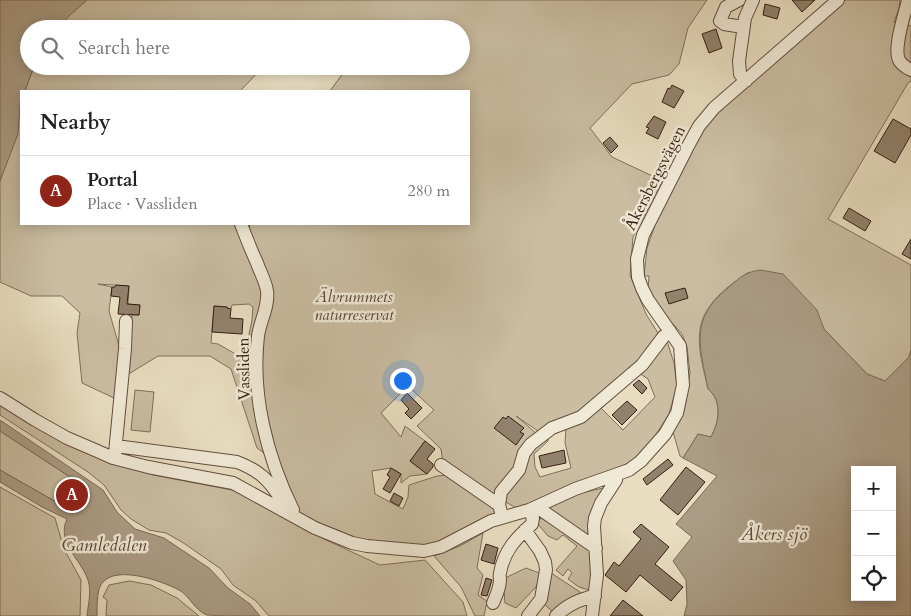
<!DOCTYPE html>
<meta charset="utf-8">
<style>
:root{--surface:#fff;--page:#f2f2f2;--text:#202124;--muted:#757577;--line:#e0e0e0;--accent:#8f2418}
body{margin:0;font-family:Cardo,serif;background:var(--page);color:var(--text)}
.controls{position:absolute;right:15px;bottom:15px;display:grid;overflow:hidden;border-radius:0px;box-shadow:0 2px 12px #0003}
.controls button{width:45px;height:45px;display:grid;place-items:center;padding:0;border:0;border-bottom:1px solid var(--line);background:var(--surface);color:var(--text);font:25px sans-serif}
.you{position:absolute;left:402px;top:380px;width:18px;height:18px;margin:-12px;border:4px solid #fff;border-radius:50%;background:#1a73e8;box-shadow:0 0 0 8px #1a73e833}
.badge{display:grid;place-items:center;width:32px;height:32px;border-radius:50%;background:var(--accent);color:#fff;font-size:16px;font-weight:700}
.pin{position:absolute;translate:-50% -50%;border:2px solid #fff;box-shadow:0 1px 5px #0006}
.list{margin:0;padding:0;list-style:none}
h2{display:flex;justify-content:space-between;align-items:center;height:65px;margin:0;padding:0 20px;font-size:21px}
h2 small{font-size:16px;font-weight:400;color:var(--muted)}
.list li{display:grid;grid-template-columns:32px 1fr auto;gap:15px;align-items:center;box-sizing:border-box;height:70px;padding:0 20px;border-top:1px solid var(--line)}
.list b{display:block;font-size:19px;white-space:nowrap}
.list p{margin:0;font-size:16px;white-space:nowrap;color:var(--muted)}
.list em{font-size:16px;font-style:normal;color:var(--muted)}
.icon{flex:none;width:28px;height:28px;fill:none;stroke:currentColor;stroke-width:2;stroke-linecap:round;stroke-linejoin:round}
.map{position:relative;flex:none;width:911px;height:616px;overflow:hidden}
.search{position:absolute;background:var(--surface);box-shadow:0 2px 12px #0003;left:20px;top:20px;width:450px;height:55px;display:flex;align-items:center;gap:12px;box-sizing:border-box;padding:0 18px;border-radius:28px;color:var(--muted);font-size:19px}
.panel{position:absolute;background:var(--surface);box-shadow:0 2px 12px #0003;left:20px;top:90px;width:450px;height:135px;border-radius:0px}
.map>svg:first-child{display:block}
.green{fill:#cabda2;stroke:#806e5a}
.water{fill:#ab9c85;stroke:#7c6a57;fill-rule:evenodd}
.building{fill:#92816c;stroke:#351e12}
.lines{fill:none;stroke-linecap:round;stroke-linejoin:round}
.minor-casing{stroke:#624e3e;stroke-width:14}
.minor{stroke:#f0e9d6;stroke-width:12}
.labels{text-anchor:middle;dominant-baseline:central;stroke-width:5;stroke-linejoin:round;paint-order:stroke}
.street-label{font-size:16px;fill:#351e12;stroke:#f0e9d6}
.park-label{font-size:16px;font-style:italic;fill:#5a4636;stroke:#f0e9d6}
.water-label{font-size:18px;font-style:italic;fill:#5e4a3a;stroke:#f0e9d6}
</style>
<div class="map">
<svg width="911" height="616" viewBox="0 0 911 616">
<rect width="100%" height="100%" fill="#e8ddc0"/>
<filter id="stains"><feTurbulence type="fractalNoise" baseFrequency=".004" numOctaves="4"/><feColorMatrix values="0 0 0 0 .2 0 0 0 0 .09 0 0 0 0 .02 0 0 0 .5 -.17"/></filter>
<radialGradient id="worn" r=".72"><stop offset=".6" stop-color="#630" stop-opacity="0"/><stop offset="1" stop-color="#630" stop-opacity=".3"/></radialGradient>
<path class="green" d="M87,0H707L688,28L679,64L669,75L632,84L590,128L612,157L663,181L633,237L630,275L646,314L658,333L638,360L574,416L538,431L516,416L536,433L495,499L443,464L441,449L417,426L434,410L408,386L381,413L401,437L405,426L425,441L410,461L427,474L410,476L401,483V474L391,468L372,471L375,494L403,509L408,497L409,485L437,476L449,475L496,505L498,513L428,547L367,542L300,515L278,463L261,387L264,334L271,307L248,234L250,224H469V91H330L346,69L344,66H461V29H312L307,23L301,29H50Z
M844,0H900L899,9L894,22L911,26V81L908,83L828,219L911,265V350L909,357L885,381L867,374L824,329L821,322L749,272C729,285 703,304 700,330C697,349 704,370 708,389C723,401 719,422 711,437L698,434L683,458L680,456L673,432L686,401L690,373L687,347L682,334L661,311L648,289L649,276H644L647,248L655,225L673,186L703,131L717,112Z
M34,66H264L240,91H25Z
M21,103V224H236L264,294L251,369L247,344L252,320L253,307L249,304L232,305L231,309L227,308V307L214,306L211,343L218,344L239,356L244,370L254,388L264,453L257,448L231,369L210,356H158L127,375L132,315H139L140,305L128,304L129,286L98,284L112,287L109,311L119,346L116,399L82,383L77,333L80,313L62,296H31L0,282V181Z
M667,341L674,363L677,386L669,414L650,444L629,463L518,509L504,501V494L528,451L548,438V441L534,454L535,467L540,477L571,468L565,443L566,427L601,408L623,430L655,397L648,379L639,373Z
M135,390L154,392L150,432L131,430Z
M0,402L107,460L153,475L237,491L324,539L380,565L425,560L463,602L467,616H269L256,601L233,585L221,569L182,542L166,533L149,530L131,519L121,510L104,485L88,472L0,415Z
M0,431L70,477C78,481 79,486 82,494L72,511L0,470Z
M0,487L55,518L64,549L81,580L80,616H0Z
M603,488L592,513L589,538L544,508L573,495Z
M541,518L591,549L592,591L579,587L568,579L572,573L568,569L563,576L556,570L577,546L563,535L557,540L548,536L537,523Z
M483,533L477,568L483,575L478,595L487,601L484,616H475L461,587L434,556L460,546Z
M526,568L542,574L536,587L516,608L505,603L503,579Z
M551,573L580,592V597L554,613L544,604Z
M129,581L151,585L177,598L199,616H106L107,600L103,597L109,585Z"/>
<path class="water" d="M0,0H87L69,16L58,29H29V66H34L25,91H21L18,134L0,181Z
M760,270L783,274L817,310L824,329L867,374L885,381L909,357L911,350V616H684L687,604L686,580L673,561L692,537L676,524L717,476L683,458L698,434L711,437C719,423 723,401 708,389C700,347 689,319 727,289C738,279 745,272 760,270ZM855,470H892V597H855Z
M0,420L103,490L117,512L135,529L164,538L209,568L228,588L250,604L260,616C249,616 216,616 207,615C194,610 190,596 179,590C162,581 108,561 99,589C97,597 97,608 97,616H87C88,606 91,594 89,584C85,562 55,544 67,519L42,507L0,482V470L72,511L82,495C80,486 78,481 70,477L0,431Z"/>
<path class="building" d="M792,0H815L802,12Z
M765,4L780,8L777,19L763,15Z
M716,29L722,48L709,53L702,34Z
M672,85L684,91L674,108L662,102L668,88L670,89Z
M654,116L666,122L658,139L646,133L649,128L646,127Z
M893,119L911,129V135L895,163L874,151Z
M610,137L618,146L611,153L603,143Z
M849,208L871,221L865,231L843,218Z
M911,239V259L902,254Z
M116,285L129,286L127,304L140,305L139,315L118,314L120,297L111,296L112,287H115Z
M685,288L688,298L669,304L665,293Z
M214,306L227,307V308L231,309L230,318L243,319L242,334L212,332Z
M639,380L647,388L642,394L633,385Z
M407,393L422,408L411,419L405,413L409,409L401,400Z
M627,401L637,410L622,425L612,415Z
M508,416L524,428L520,432L524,434L516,445L494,428L503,417L506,419Z
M425,441L435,449L427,459L433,464V467L427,474L410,461Z
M564,450L566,463L542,468L539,456Z
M668,459L673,465L647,485L643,479Z
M686,467L705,482L678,515L660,500Z
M391,468L401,474L390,493L383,489L390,477L387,475Z
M394,493L403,498L399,506L390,501Z
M641,524L669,547L655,564L683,587L671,601L640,575L626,592L605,575L614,562L619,566L641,539L633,532Z
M486,544L498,548L494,564L481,560Z
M486,578L492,580L487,596L481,595Z
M623,600L643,616H610Z"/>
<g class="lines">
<g class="minor-casing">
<path id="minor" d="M739,0L726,7L720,21L724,24L743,27
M908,0C905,14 893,47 899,60C901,64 907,68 911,70
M746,81L740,74L739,61L745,18L753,0
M241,224C246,237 251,250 257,263C260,272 266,282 267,291C269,307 260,321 258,336C251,395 267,457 293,510L291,515
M0,398L35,420L67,438L95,450L113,458L148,467L233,483L315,528L352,543L367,546L424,551L441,547L491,521L529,510L575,489L629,470L641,461L665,434L677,413L683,385L680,346L648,300L642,288L638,277L637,259L643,235L687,148L699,126L714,108L838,0
M116,446L237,462C258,470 270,480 281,500
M115,453L125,349L126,321
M441,465L499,505L501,512
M499,505L501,492L519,470L524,453L531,444L552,428L581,417L642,365L664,336L670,331
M537,507L596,548
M525,530L540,551L545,562L546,570L541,599L528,616
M493,603C496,596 500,588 500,580C500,575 499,578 500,573C504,551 516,538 532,524L533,518L529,510
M556,616C567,605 579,599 595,596
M592,616L597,575L594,526L595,518L601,503L616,480L615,476"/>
</g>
<use href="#minor" class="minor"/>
</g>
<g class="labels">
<g class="street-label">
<text transform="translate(655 178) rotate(-63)">Åkersbergsvägen</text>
<text transform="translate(244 369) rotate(-91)">Vassliden</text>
</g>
<g class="park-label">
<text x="354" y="297">Älvrummets<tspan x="354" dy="18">naturreservat</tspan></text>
</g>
<g class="water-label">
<text x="774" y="534">Åkers sjö</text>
<text x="104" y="545">Gamledalen</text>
</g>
</g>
<rect width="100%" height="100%" filter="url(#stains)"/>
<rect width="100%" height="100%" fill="url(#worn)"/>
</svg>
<div class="controls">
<button>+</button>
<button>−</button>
<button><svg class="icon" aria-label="locate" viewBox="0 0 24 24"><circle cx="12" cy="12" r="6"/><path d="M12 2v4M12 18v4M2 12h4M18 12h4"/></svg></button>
</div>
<div class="you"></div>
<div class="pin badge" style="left:72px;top:495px">A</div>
<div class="search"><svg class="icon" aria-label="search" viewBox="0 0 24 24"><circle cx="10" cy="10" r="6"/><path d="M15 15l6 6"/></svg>Search here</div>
<section class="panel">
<h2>Nearby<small></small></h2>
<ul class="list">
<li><span class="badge">A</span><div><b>Portal</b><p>Place · Vassliden</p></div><em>280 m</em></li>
</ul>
</section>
</div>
